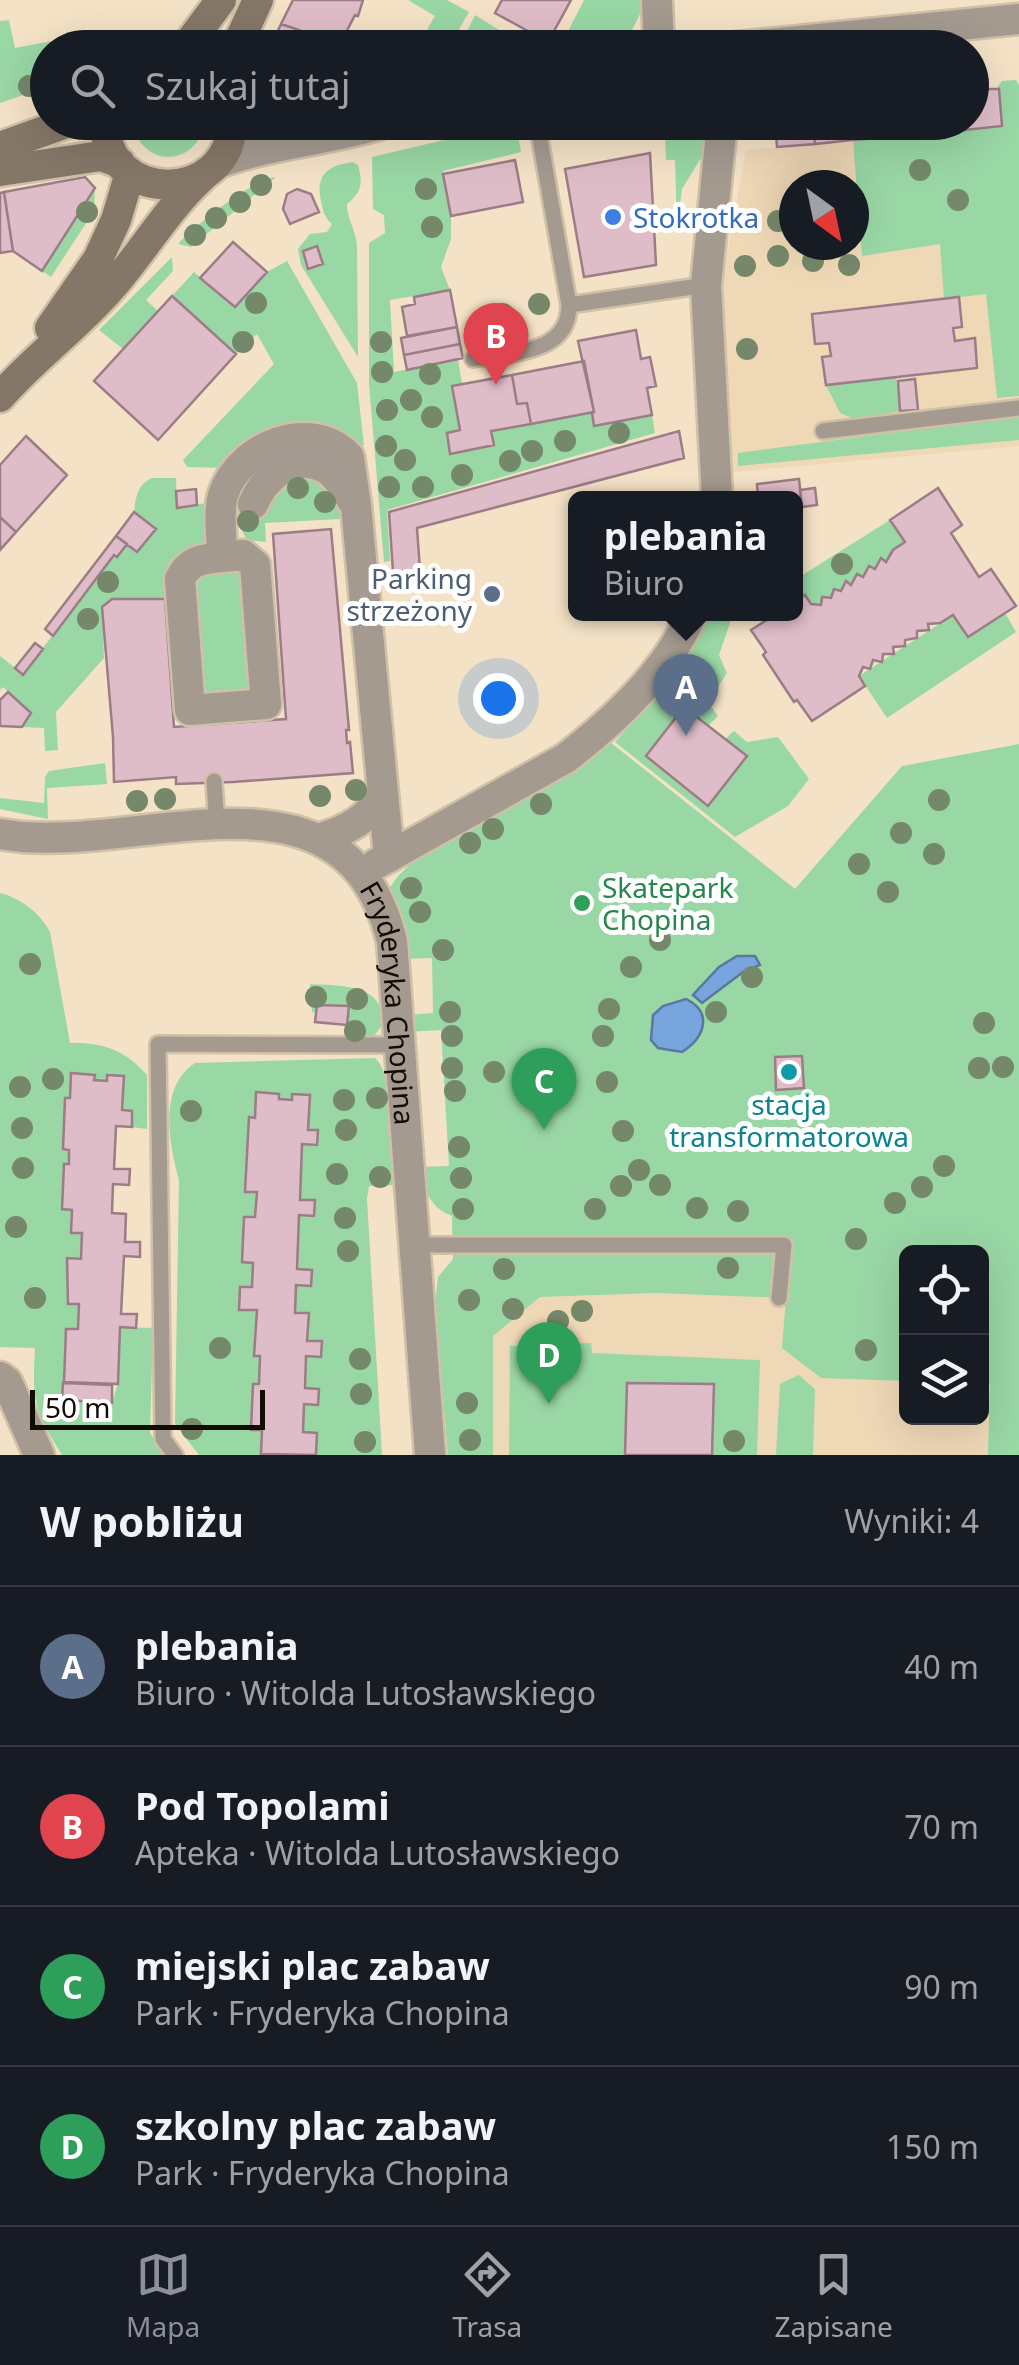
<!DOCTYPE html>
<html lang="pl">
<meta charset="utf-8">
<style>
:root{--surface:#171b24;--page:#242831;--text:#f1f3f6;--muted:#9ea1a6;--line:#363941;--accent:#8c9099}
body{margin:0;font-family:"Noto Sans",sans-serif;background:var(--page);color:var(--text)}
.controls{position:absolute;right:30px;bottom:30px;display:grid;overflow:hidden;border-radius:15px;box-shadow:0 10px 40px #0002}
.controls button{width:90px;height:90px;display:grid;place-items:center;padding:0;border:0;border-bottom:2px solid var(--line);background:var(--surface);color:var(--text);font:50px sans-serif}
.compass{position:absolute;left:779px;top:170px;width:90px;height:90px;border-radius:50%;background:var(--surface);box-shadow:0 10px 40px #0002;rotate:147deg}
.scale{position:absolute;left:30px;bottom:25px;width:235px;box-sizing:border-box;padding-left:10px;border:5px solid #120c04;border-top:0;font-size:28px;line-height:35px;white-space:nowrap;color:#120c04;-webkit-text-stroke:8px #fff;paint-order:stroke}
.you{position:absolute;left:498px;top:698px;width:35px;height:35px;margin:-25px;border:8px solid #fff;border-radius:50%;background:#1a73e8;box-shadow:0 0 0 15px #1a73e833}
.badge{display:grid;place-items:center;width:65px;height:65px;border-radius:50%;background:var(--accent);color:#fff;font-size:32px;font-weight:700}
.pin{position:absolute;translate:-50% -82px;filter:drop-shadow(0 2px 5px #0008)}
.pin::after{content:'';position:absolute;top:52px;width:35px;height:30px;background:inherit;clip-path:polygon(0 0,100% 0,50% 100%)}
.popup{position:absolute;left:568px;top:491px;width:235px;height:130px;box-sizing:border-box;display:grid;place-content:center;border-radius:15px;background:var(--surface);filter:drop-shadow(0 2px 8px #0005);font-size:32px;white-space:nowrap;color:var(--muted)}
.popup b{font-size:38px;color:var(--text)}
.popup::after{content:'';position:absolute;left:50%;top:100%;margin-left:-20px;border:20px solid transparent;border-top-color:var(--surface)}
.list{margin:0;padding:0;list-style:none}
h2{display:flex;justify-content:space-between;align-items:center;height:130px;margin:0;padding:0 40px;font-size:42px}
h2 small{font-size:32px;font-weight:400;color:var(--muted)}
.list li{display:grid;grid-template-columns:65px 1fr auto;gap:30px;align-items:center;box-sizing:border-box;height:160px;padding:0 40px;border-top:2px solid var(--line)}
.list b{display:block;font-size:38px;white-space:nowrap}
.list p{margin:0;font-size:32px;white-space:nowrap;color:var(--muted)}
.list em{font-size:32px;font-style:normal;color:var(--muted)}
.icon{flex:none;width:55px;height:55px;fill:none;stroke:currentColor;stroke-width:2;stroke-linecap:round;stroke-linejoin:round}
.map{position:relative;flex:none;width:1019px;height:1455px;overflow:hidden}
.search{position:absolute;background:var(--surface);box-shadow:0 10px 40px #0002;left:30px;right:30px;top:30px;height:110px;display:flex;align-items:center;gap:25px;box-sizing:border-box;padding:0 35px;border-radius:55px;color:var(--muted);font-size:38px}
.sheet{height:770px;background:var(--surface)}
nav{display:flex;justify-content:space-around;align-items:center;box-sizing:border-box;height:140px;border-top:2px solid var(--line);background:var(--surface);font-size:28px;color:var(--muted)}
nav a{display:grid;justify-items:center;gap:5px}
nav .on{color:var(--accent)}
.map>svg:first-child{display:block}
.built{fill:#efd8b6;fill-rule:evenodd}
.green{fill:#99d7a5}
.water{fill:#79a5df;stroke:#5a779d;stroke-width:2.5}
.building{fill:#dfbdc8;stroke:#9c7c86;stroke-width:2.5}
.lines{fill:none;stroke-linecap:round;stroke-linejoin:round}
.lane-casing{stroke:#d0c0a7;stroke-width:20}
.street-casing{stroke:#d0c0a7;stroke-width:35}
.secondary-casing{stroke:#d0c0a7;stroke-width:35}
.lane{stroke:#a49a90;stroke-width:15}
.street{stroke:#a49a90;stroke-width:30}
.secondary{stroke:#857768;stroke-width:30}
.tree{fill:#76886a}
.shop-dot{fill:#3f7fe0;stroke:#fff;stroke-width:4}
.service-dot{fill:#5c6f8a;stroke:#fff;stroke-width:4}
.leisure-dot{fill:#2e9e5b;stroke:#fff;stroke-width:4}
.culture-dot{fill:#0f9aa8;stroke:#fff;stroke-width:4}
.labels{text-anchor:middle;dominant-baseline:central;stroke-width:10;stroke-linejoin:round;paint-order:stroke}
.shop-label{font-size:28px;fill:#366cbe;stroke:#fff;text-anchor:start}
.service-label{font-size:28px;fill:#4e5e75;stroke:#fff;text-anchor:end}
.leisure-label{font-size:28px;fill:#27864d;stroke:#fff;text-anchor:start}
.street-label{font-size:28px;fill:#120c04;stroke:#fff}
.culture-label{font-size:28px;fill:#0d838f;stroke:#fff}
</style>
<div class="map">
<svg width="1019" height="1455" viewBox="0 0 1019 1455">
<rect width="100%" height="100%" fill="#f4e2c6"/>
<path class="built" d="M1011,125L1019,219V446L733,472L721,287L746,150ZM794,185H854V245H794Z
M656,1293L906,1303V1418H982V1307L1019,1455H493V1336L540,1297Z"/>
<path class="green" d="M408,0H447L469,12L449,47H417L435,16Z
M584,0H644L643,8L631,32L561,45Z
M475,15L525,46L459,47Z
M9,20L15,48L62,39L77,47L48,48L47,87L0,103V21Z
M1016,80L1019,85V396L997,398L986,294L944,299L940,244L862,256L853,140L1001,126V109L993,106V93L1002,81Z
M132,122H206V123C194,168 142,169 132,122Z
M516,123L521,152L443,171L451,216V239L441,267L450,290L390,300L394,372L458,359L462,384L452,386L460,430L448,433L450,453L494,445L491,431L592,413L595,426L652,415L655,433L387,510L390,561L384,562L369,384V243L385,233L384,215L373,209L372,157Z
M654,123H707V148L682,189L677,228L675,160H666L665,135L653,128Z
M353,162L358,165C363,183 362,192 347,204C346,216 356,231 357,245L358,357L301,265L298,249L310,234L327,232L332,224C324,217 323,211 321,201C315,174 329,165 353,162Z
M276,177L191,247L178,244C194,226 253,179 276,177Z
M95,188L94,211L51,277L42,271Z
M172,257L173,271L146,300L158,311L123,349L99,330Z
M287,261L357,383L364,446L329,432L230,468L187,467L183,460L274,364L257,334L236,354L172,296L194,272L235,307L267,272Z
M896,377L900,411L855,419L840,413L826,385Z
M1019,416V440L738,466V453Z
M292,475L324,481L344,509L340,519L265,523L266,542L247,540L239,525L240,504Z
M152,478H176L177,507L208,503L207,539L165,599H112L102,607L104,658L56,712L58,750L45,751L44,728L22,727L30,713L3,687L0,690V656L23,674L114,555L117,557L127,544L137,552L156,530L134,512C136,497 137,485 152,478Z
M890,520L905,542L893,550L886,562L881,559L875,569L869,566L863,577L857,574L851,585L846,582L841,591L834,589C830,601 824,605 811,604L805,595L800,598L796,579Z
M234,571L245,579L254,681C244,696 219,699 203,693L194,582L200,576Z
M1005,613L1016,632L887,718L859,676L953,615L968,637Z
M712,614H733L719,655L727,673L708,702L718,716L708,726L684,707L646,756L708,805L747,757L725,739L734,731L747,742L778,737L809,779L788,806L735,837L615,742L673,679Z
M610,742L795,889L902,766L1019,744V1455H988L990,1384L982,1383V1252H906V1381L821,1378L782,1348L786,1298L656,1293L540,1297L493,1336V1455H448L435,1305L438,1277L453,1259L452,1216C429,1208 424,1188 420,1167L449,1166L441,1030L407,1032L408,1015L433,1013L432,958L404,959L401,928L389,889C412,849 484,820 524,797C553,780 583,762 610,742Z
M105,763L107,784L47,788L48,819L0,809V798L44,803L45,777L49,771Z
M0,893C21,898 41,914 50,932L70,1043C103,1042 125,1050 147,1075V1129L132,1127V1111L122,1110L124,1076L108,1075L107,1081L94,1080V1075L71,1074L70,1098H65L63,1148L69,1150V1164H64L62,1208L72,1210L71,1233H82L81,1259H67L68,1303L79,1304L78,1329H66L62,1399L112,1402L118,1384L120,1327L153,1328L150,1433L164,1455H62C34,1409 32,1402 35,1348L0,1347Z
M310,984C340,986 389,983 381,1027L372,1038L347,1040L348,1007L318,1005L316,1013L312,1012Z
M375,1058C398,1080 390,1151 398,1185L369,1186L367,1199L382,1455H199L175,1424L179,1180C169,1144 158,1087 195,1063Z
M591,1343L592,1353L760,1360L757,1455H712L713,1384L628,1383L625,1455H509L510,1346Z
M799,1375L815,1389L813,1455H776L780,1384Z"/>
<path class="water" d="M737,956H755L760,965L743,972L702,1003L693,995L719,967Z
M686,999C714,1013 704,1038 682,1052L658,1048L651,1040L653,1015L663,1006Z"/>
<path class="building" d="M293,0H363L358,16L355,15L340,44L281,24Z
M502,0H571L548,42L495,13Z
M281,24L340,44V48H270Z
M986,89H999L1002,126L965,130L964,122H972V91Z
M775,122H813L815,144L777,147Z
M813,122H851L853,140L815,144Z
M851,122H889L890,137L853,140Z
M889,122H926L927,133L890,137Z
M926,122H964L965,130L927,133Z
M650,153L656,265L584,277L565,169Z
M515,160L523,202L451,216L443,174Z
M85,177L95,188L42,271L13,251L4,192Z
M297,189L311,194L319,212L290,224L283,209L287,194Z
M4,192L13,251L0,253V193Z
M233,242L267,272L235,307L200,278Z
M317,246L323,264L308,269L303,251Z
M450,290L457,327L407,336L402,307L415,304L414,297Z
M172,296L236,354L158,440L94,381Z
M959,297L962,327L953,328L955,341L975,338L977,368L826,385L822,357L831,356L829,343L815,344L812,314Z
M457,327L460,344L404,355L401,338Z
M636,330L641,359L650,357L656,386L647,388L652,415L594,426L592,413L594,412L578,341Z
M460,344L463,358L407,370L404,355Z
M584,361L594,412L531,424L527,403L517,404L512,375Z
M512,375L517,404L527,403L531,424L491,431L494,445L450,454L447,433L460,430L452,386Z
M915,379L918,410L900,411L898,381Z
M679,431L684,458L417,528L420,570L393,572L389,512Z
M26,436L67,475L16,532L0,517V465Z
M799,479L802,507L796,508V498H758L757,484Z
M815,488L817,505L802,507L800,490Z
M938,488L962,525L951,533L979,577L991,569L1016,606L968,637L953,615L940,623L928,624L929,630L917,631V638L905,640V646L893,647L894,654H883L882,662L873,660L870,669L863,667L859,676L865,686L812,721L797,700L794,702L763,655L766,652L751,630L776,614H796V600L805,595L811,604L821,605L822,597L831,598L834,589L841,591L846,581L851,585L857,574L863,577L869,566L875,569L881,558L886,562L893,550L905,542L890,520Z
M196,489L197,505L177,508L176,491Z
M134,512L156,529L137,552L116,536Z
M0,517L16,532L0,550Z
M331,529L349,730H346L347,743L350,742L353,773L233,782L176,784V777L114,782L113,737L102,607L112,599H165L174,727L286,719L273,534Z
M116,536L127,544L117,557L114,555L53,636L45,629Z
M35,643L43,649L23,675L15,668Z
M8,692L31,713L22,727L0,726V700Z
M684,707L747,756L708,806L646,756Z
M317,1005L349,1006L347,1025L315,1022Z
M802,1056L804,1088L776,1090L775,1057Z
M71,1073L95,1075L94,1080L107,1081V1075L124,1076L122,1110L132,1111V1127L116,1126L114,1169H130L129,1185L113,1184L112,1213L126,1214L125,1242H140V1257L124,1256L121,1314H137L136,1328L120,1327L118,1384L64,1382L66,1329H78L79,1304H68L67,1258L81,1259L82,1233H71L72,1210L62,1209L64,1164H69V1150L63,1149L65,1098H70Z
M256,1092L279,1094V1099L292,1100V1094L310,1095L308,1130H318L317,1145L302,1144L300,1200H315L314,1216L299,1215L297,1269L312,1270L311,1286L296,1285L295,1313H309L307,1341H322L321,1357L306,1356L305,1388L319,1389L318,1405L304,1404L303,1432L317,1433L316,1455L261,1454L262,1430H251L253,1384H259L260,1356H254L257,1310H239L240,1287H252L253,1263L242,1262L244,1217H255L257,1192H245L249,1117L255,1118Z
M63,1383L112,1385V1403L62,1400Z
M627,1383L714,1384L712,1455H625Z"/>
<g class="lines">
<g class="lane-casing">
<path id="lane" d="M537,122L569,305L706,285
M473,359C510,352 569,355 569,305
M823,431L1019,408
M214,781L217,825
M416,1245H784L779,1298
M175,1455L163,1439L158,1044L401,1045"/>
</g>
<g class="street-casing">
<g id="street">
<path d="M657,0L659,48"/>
<path d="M727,48L1019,19"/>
<path d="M218,163C272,143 331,140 387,122"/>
<path d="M717,498L706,285L722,122"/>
<path d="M253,504C265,477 293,451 325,468C339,476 347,493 356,506L389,857"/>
<path d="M222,557L243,555L255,565L266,704L190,710L180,579C189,560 202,559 222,557C222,538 218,513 223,495C239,445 312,417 349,457L356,506"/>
<path id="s1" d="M0,834C133,859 344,746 392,941L430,1455"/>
<path d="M318,839C343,832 373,818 382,792"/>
<path d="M376,864L566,758C616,719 666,673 692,614"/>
<path d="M0,1377L7,1382L39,1455"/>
</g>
</g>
<g class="secondary-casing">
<path id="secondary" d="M181,48L189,43L221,0
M236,48L258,0
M105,122C105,206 231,205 232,122
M0,147L69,122
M0,171L101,156L120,163
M50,328L98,259L116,220L130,173
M0,397C34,358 76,328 110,289C143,252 166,210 202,177"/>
</g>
<use href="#lane" class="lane"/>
<use href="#street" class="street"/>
<use href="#secondary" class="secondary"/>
</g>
<g class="tree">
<circle cx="29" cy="86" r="11"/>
<circle cx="920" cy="170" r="11"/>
<circle cx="261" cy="185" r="11"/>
<circle cx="426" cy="189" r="11"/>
<circle cx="958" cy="200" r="11"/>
<circle cx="240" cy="202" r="11"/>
<circle cx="87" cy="212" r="11"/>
<circle cx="216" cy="218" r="11"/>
<circle cx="778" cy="221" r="11"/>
<circle cx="432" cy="227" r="11"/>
<circle cx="195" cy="235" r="11"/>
<circle cx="778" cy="256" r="11"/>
<circle cx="813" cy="261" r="11"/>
<circle cx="849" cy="265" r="11"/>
<circle cx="745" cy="266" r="11"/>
<circle cx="256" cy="303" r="11"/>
<circle cx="539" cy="304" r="11"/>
<circle cx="503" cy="314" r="11"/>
<circle cx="243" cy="342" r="11"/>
<circle cx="381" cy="342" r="11"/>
<circle cx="747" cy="349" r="11"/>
<circle cx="382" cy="372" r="11"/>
<circle cx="430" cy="374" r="11"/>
<circle cx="411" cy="400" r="11"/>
<circle cx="387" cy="410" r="11"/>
<circle cx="432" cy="417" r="11"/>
<circle cx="619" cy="433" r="11"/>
<circle cx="565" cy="441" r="11"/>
<circle cx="386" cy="446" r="11"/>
<circle cx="532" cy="451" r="11"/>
<circle cx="405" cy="460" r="11"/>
<circle cx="510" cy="461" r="11"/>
<circle cx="462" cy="475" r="11"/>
<circle cx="389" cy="487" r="11"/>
<circle cx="423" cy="487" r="11"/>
<circle cx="298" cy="488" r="11"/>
<circle cx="325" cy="502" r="11"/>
<circle cx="248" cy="521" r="11"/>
<circle cx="842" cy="564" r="11"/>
<circle cx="108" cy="582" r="11"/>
<circle cx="88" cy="619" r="11"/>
<circle cx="356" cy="790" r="11"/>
<circle cx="320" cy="796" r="11"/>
<circle cx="165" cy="799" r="11"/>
<circle cx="939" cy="800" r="11"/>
<circle cx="137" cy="801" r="11"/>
<circle cx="541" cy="804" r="11"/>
<circle cx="493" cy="829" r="11"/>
<circle cx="901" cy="833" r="11"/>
<circle cx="470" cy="843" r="11"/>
<circle cx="934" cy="854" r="11"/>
<circle cx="859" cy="864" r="11"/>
<circle cx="411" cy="888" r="11"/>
<circle cx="888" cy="892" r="11"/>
<circle cx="420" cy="912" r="11"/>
<circle cx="660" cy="940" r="11"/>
<circle cx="443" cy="950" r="11"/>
<circle cx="30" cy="964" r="11"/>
<circle cx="631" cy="967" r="11"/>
<circle cx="752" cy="977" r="11"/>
<circle cx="316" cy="997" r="11"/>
<circle cx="357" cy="999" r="11"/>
<circle cx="609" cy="1009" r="11"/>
<circle cx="450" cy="1012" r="11"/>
<circle cx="716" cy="1012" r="11"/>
<circle cx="984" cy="1023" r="11"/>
<circle cx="355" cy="1031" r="11"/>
<circle cx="452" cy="1036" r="11"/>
<circle cx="603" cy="1036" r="11"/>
<circle cx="1003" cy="1067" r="11"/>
<circle cx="452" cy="1068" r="11"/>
<circle cx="979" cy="1068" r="11"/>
<circle cx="494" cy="1072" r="11"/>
<circle cx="53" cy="1079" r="11"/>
<circle cx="607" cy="1082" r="11"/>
<circle cx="20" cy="1087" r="11"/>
<circle cx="455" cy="1091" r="11"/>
<circle cx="377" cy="1098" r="11"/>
<circle cx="344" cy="1100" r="11"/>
<circle cx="191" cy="1111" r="11"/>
<circle cx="22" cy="1128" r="11"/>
<circle cx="346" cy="1130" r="11"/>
<circle cx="623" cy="1131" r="11"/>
<circle cx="459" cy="1147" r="11"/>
<circle cx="944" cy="1166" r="11"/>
<circle cx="23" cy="1168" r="11"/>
<circle cx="639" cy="1170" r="11"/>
<circle cx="337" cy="1174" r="11"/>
<circle cx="380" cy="1177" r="11"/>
<circle cx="461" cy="1178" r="11"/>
<circle cx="660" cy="1185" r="11"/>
<circle cx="621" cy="1186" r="11"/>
<circle cx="922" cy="1187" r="11"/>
<circle cx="895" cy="1203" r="11"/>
<circle cx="697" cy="1208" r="11"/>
<circle cx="463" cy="1209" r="11"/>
<circle cx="595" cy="1209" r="11"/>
<circle cx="738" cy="1211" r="11"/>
<circle cx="345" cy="1218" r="11"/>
<circle cx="16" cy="1227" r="11"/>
<circle cx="856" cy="1239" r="11"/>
<circle cx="348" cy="1251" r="11"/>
<circle cx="728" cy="1268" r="11"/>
<circle cx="504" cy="1269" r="11"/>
<circle cx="35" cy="1298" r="11"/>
<circle cx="469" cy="1300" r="11"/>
<circle cx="513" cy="1309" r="11"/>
<circle cx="582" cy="1311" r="11"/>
<circle cx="558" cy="1321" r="11"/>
<circle cx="220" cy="1348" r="11"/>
<circle cx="866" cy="1350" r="11"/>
<circle cx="360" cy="1359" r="11"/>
<circle cx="361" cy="1394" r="11"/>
<circle cx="467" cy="1403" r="11"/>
<circle cx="192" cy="1429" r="11"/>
<circle cx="470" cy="1440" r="11"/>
<circle cx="734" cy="1441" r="11"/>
<circle cx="365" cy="1442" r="11"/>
</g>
<circle class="shop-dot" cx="613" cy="217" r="10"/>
<circle class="service-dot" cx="492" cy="594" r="10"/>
<circle class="leisure-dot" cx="582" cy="903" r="10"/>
<circle class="culture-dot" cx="789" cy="1072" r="10"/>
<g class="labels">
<g class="shop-label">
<text x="633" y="217">Stokrotka</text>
</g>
<g class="service-label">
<text x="472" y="578">Parking<tspan x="472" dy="32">strzeżony</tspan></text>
</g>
<g class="leisure-label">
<text x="602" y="887">Skatepark<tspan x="602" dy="32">Chopina</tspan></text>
</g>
<g class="street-label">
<text stroke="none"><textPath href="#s1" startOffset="512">Fryderyka Chopina</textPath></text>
</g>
<g class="culture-label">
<text x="789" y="1104">stacja<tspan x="789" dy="32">transformatorowa</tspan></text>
</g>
</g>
</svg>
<div class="controls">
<button><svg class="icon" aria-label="locate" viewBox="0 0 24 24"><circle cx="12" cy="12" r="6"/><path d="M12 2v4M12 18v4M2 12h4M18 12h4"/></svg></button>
<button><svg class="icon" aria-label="layers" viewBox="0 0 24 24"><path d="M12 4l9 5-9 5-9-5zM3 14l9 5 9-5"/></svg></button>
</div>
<svg class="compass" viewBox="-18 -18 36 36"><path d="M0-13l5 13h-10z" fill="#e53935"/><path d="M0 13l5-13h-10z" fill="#9ea1a6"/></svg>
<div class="scale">50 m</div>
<div class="you"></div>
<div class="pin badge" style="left:686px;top:736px;background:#5c6f8a">A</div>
<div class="popup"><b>plebania</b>Biuro</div>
<div class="pin badge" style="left:496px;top:385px;background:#e0444e">B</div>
<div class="pin badge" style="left:544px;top:1130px;background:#2e9e5b">C</div>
<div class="pin badge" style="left:549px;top:1404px;background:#2e9e5b">D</div>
<div class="search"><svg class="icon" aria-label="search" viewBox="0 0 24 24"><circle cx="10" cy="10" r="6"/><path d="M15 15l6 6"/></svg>Szukaj tutaj</div>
</div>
<section class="sheet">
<h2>W pobliżu<small>Wyniki: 4</small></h2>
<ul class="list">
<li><span class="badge" style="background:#5c6f8a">A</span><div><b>plebania</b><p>Biuro · Witolda Lutosławskiego</p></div><em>40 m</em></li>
<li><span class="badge" style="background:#e0444e">B</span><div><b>Pod Topolami</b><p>Apteka · Witolda Lutosławskiego</p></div><em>70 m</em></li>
<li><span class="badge" style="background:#2e9e5b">C</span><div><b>miejski plac zabaw</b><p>Park · Fryderyka Chopina</p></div><em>90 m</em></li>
<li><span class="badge" style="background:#2e9e5b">D</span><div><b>szkolny plac zabaw</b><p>Park · Fryderyka Chopina</p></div><em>150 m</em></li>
</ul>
</section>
<nav>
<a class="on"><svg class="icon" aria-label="map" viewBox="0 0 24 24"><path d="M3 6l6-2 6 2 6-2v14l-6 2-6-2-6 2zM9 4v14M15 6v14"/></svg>Mapa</a>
<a><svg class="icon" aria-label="directions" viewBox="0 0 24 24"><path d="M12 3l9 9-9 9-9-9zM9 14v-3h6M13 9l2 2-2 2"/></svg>Trasa</a>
<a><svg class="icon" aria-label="saved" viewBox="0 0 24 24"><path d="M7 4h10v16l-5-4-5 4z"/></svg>Zapisane</a>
</nav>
